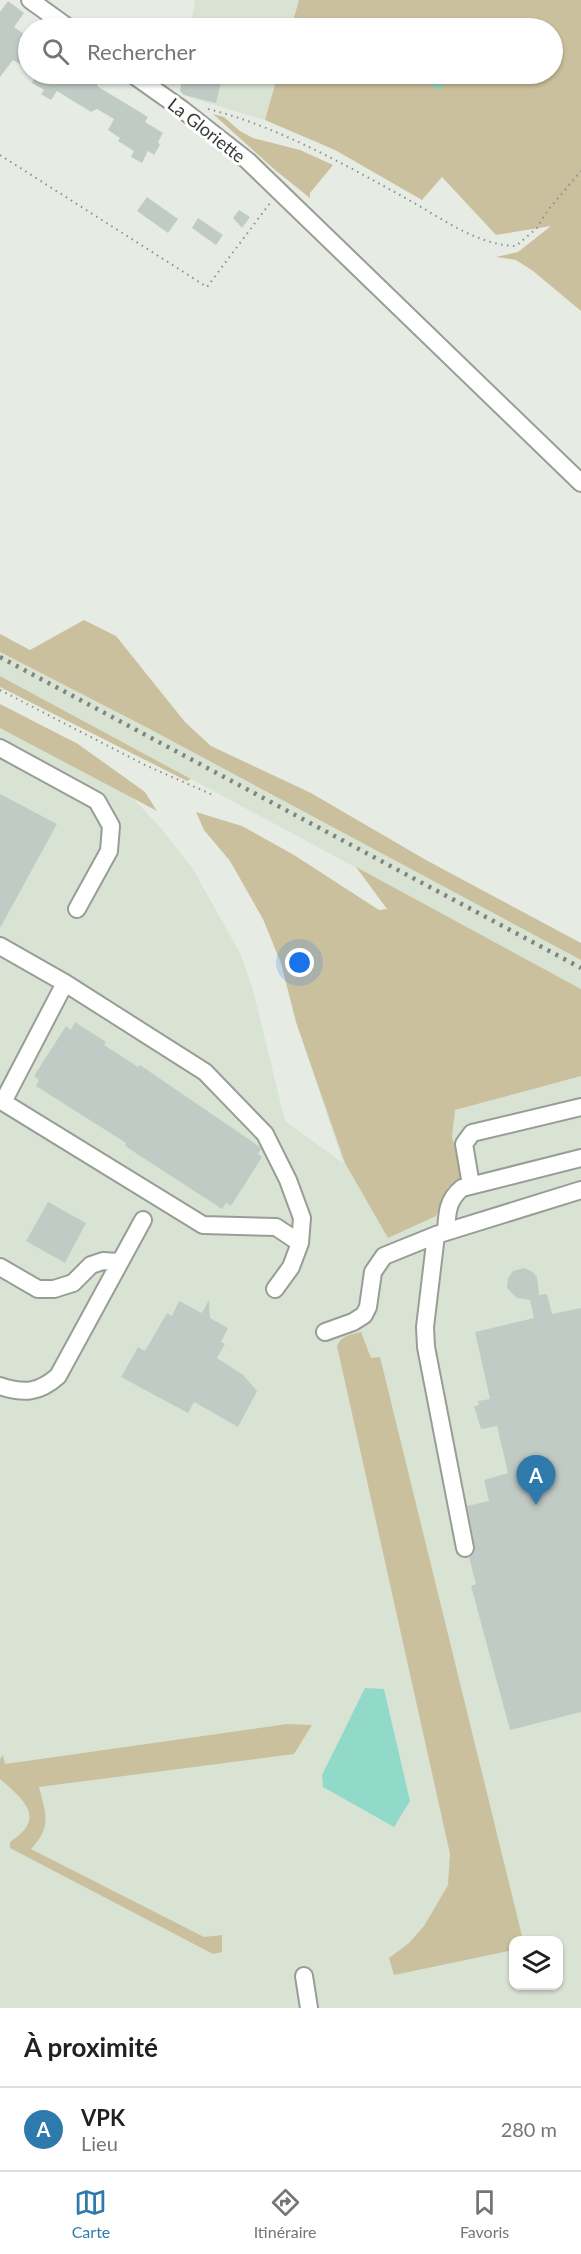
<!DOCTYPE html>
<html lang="fr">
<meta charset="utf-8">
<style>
:root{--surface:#fff;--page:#f6f6f6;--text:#202124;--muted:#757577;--line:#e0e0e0;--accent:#2e7aac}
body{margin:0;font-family:Lato,sans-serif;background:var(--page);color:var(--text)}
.controls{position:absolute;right:18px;bottom:18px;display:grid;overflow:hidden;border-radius:12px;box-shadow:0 2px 4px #0004}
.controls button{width:54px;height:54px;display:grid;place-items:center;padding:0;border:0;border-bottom:2px solid var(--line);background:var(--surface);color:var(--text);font:30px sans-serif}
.you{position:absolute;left:300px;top:963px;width:21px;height:21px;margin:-15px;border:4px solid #fff;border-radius:50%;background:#1a73e8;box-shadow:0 0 0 9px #1a73e833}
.badge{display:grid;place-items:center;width:39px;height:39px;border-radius:50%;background:var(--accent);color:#fff;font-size:20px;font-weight:700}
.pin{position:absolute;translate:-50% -50px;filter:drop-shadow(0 2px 3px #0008)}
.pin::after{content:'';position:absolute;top:32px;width:21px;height:18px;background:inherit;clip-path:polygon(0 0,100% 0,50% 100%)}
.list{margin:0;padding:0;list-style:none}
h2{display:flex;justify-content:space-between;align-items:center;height:78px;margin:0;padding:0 24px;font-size:26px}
h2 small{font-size:20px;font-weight:400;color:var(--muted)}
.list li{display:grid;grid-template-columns:39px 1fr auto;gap:18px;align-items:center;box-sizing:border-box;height:84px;padding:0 24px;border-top:2px solid var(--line)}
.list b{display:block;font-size:22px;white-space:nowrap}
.list p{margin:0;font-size:20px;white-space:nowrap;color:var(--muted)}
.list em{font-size:20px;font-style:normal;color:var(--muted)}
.icon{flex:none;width:33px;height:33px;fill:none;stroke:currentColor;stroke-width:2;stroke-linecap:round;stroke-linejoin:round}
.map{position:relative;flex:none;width:581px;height:2008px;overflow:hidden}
.search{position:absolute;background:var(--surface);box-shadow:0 2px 4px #0004;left:18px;right:18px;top:18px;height:66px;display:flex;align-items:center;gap:15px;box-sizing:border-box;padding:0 21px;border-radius:33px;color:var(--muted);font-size:22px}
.sheet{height:162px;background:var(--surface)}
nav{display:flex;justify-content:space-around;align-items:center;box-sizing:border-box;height:84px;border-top:2px solid var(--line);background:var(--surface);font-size:16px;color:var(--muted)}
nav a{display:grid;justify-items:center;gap:3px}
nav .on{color:var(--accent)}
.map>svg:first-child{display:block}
.built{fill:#d9e3d4;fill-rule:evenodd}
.green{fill:#cbc09d}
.water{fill:#91dac9}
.building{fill:#c1cbc5}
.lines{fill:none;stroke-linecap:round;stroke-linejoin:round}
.minor-casing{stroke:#989d95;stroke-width:20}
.path{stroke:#8c908a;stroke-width:2;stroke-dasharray:1.5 4.5;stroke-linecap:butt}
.minor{stroke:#fff;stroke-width:16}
.rail{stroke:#80847e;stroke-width:4.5;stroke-dasharray:3 6;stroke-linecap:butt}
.labels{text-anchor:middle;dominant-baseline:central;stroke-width:6;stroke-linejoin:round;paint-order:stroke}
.street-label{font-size:18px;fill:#393c38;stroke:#fff}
</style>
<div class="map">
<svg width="581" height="2008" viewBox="0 0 581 2008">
<rect width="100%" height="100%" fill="#e6ece3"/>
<path class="built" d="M195,0H299L291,28H190Z
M183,74H278L265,120L191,98L180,91Z
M0,652L144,726L581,960V989L0,676Z
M0,707L126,791L161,828L193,869L241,955L253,990L285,1121L343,1163L296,1022L281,963L263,919L234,864L581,1046V2008H0ZM514,1940H558V1986H514Z"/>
<path class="green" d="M299,0H581V311L533,271L516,260L496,257L518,252L551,226L496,235L442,177L422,200L335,150L265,120L278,74H552V28H291Z
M213,114L224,117L240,131L253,138L300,150L333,165L310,193V198L275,170Z
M84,620L116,636L185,722L211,746L311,793L426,860L581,943V960L144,726L0,652V634L30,650Z
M0,676L191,779L187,781L0,687Z
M0,704L78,744L145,792L157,811L0,728Z
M196,812L242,826L294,855L379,910L387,909L356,867L581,989V1076L455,1110L452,1137L463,1179L448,1187L436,1216L388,1238L345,1163L296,1022L281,963L263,919L230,861L204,830Z
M361,1332L371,1358L380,1357L523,1940H514L513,1950L394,1975L389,1958L409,1943L424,1926L448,1885L450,1854L337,1346C342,1335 350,1335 361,1332Z
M287,1724L312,1725L294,1754L39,1787C46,1814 52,1827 31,1849L204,1937L222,1935V1952L213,1954L10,1848V1842C47,1818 24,1800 0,1779V1759L3,1755L5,1764Z"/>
<path class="water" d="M423,74H444L447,81L438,90L425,79Z
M365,1688L384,1689L410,1801L394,1827L323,1787L322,1775Z"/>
<path class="building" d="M8,1L24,13L14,27L28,37V69L13,60L0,77V12Z
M36,74H89L98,79L97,86L148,117L145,122L163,133L158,142L160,145L154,155L148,151L142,163L131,157L134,151L118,141L120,138L108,130L114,119L97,109L91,112L57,91L51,100L41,94L44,90L32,83Z
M183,74H200L222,78L216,103L184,95L180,91Z
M147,197L178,219L168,233L137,211Z
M239,210L250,217L242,228L233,218Z
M198,218L223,235L216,245L192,228Z
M0,794L57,824L0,928Z
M75,1022L106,1042L104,1045L138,1067L140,1065L260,1147L261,1149L258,1154L262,1157L231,1206L226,1203L222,1209L125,1146L126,1143L36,1086L39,1080L34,1076L66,1026L71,1030Z
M48,1202L86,1223L65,1263L26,1241Z
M524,1268L533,1272L537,1277L539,1295L547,1294L552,1314L581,1308V1712L510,1730L471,1586L476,1584L469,1557L475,1552V1547L467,1506L489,1501L484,1480L508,1473L497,1426L481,1429L474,1406L479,1405L478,1401L490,1399L475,1332L534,1318L530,1300L517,1298L507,1288L508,1278L513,1271Z
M209,1300L210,1318L228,1328L221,1342L225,1344L217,1358L243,1375L257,1391L238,1427L194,1402L188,1413L121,1377L138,1347L145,1351L167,1313L172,1316L179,1301L202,1313Z"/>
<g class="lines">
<g class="minor-casing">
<path id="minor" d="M30,0L69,28
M132,74L183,110L248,161L581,483
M0,748L97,801L111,826L109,851L77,909
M0,946L65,983L205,1072L265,1134L288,1180L302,1218L300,1243L291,1267L275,1289
M65,983L3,1102L203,1225L276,1227L300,1243
M471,1185L464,1144L472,1133L581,1107
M446,1232C447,1214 447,1200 462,1188L581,1158
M436,1235L425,1327L426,1347L465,1548
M0,1267L38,1289H54L73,1283L91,1265L103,1261L119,1262
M325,1332L353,1322L364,1315L368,1307L373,1272L384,1256L436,1235L581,1190
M0,1386C24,1394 39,1393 58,1376L143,1220
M304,1976L309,2008"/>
</g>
<path class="path" d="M208,109C276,126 340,162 400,195C436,214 474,245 516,246L537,228L548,210L581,171
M0,155L207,287L270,203
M0,690L145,765L213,795"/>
<use href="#minor" class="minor"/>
<path class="rail" d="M0,657L581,968"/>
</g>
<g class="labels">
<g class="street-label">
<text transform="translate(207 130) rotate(38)">La Gloriette</text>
</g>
</g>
</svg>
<div class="controls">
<button><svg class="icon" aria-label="layers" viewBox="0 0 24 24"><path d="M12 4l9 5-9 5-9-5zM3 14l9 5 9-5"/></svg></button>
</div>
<div class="you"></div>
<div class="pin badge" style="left:536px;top:1505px">A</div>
<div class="search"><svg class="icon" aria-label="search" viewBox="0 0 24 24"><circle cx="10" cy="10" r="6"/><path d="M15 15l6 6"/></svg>Rechercher</div>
</div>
<section class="sheet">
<h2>À proximité<small></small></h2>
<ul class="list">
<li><span class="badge">A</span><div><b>VPK</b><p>Lieu</p></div><em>280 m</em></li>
</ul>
</section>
<nav>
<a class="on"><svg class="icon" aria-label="map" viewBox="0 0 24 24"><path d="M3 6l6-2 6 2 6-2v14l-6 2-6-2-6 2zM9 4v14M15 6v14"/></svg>Carte</a>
<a><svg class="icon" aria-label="directions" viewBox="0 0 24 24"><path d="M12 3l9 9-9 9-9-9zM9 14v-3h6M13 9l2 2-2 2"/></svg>Itinéraire</a>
<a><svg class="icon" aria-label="saved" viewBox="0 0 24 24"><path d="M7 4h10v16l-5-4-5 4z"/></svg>Favoris</a>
</nav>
